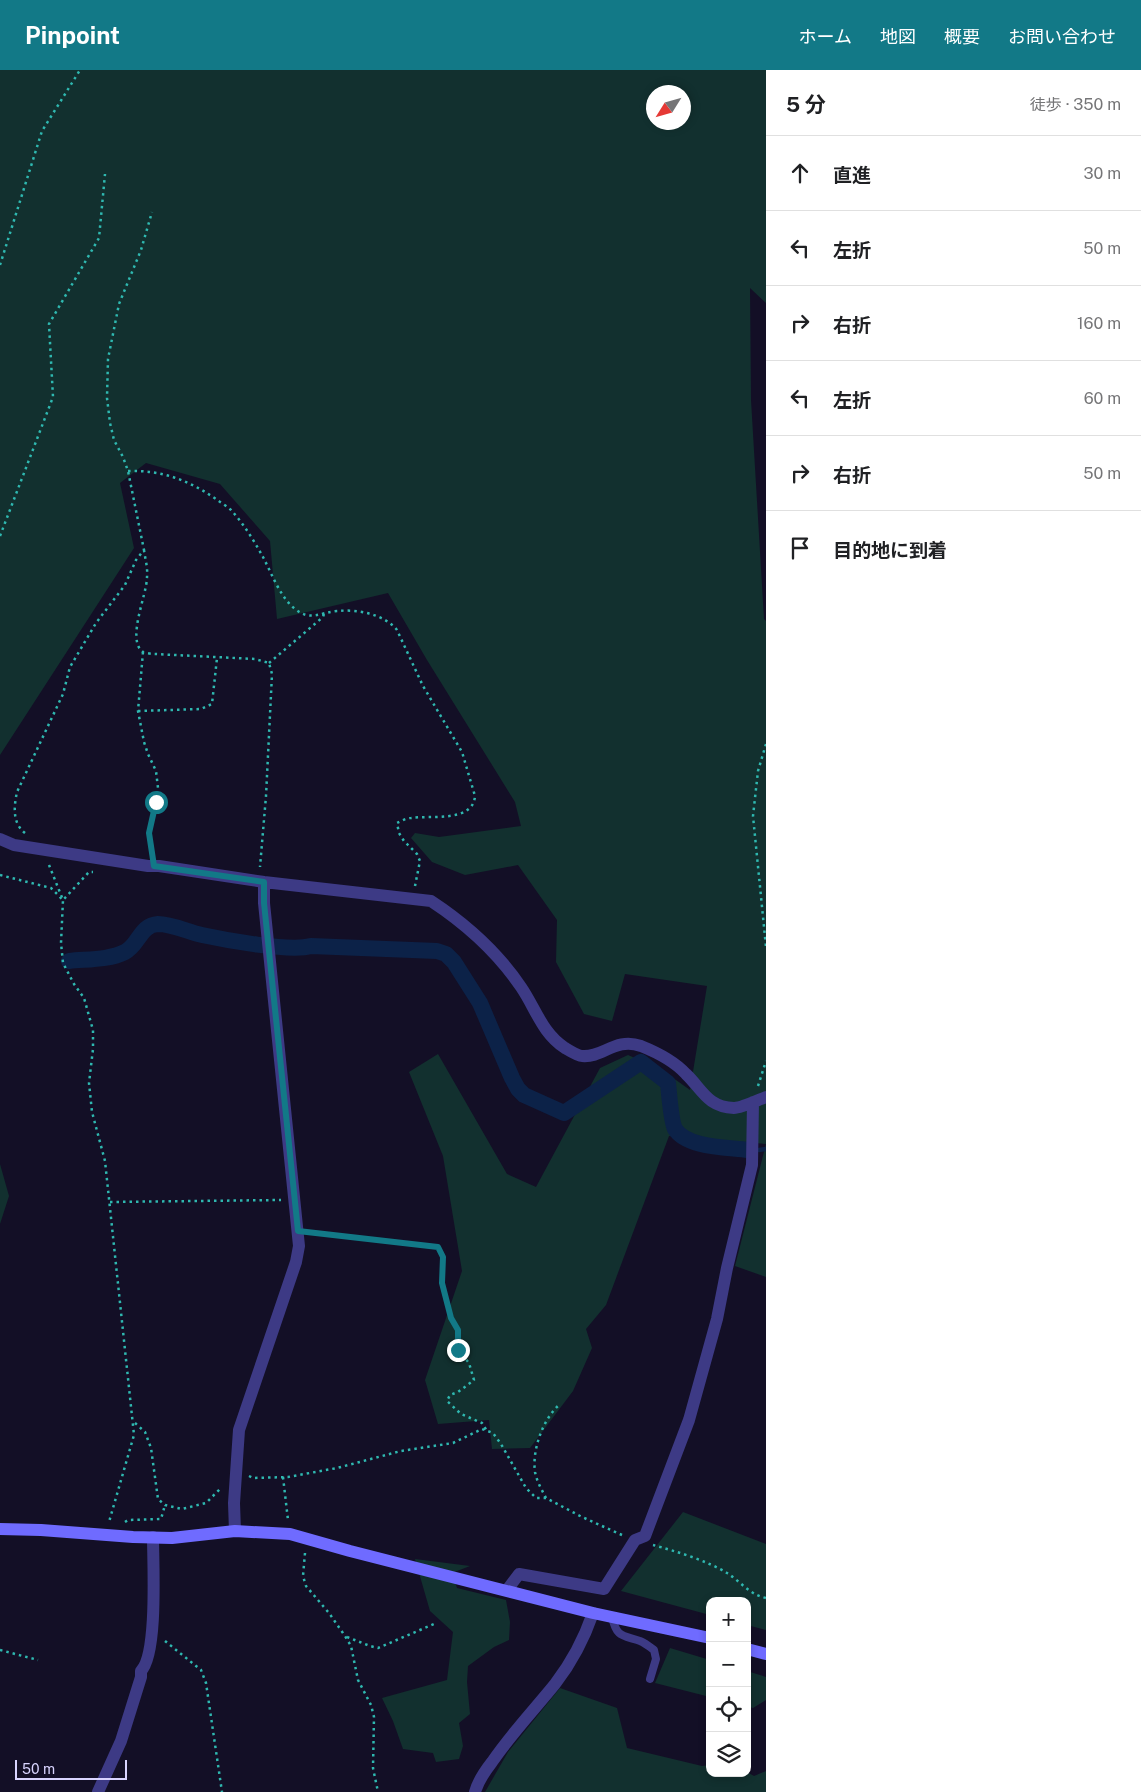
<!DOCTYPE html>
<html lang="ja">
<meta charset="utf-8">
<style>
:root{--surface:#fff;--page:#f2f2f2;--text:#202124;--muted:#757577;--line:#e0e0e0;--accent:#127987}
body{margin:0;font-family:"Public Sans","Noto Sans JP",sans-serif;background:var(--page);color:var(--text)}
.controls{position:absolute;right:15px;bottom:15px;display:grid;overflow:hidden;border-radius:10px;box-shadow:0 2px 8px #0003}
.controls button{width:45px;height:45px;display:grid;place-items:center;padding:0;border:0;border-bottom:1px solid var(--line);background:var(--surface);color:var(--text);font:25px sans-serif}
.compass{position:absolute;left:646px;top:15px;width:45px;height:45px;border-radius:50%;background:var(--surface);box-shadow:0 2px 8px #0003;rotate:233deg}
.scale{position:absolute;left:15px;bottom:12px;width:112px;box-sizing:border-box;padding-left:5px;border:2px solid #d9d4ff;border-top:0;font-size:14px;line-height:18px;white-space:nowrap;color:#d9d4ff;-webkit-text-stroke:4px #130f26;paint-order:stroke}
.stop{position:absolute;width:15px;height:15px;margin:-11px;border:4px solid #127987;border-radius:50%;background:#fff}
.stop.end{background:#127987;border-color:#fff;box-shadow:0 1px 5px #0008}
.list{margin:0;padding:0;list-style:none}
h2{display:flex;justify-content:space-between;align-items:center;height:65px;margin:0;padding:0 20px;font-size:21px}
h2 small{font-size:16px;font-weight:400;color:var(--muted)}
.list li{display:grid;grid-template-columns:32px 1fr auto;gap:15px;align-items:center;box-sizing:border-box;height:75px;padding:0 20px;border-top:1px solid var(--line)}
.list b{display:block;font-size:19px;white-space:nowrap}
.list em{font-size:16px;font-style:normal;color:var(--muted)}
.icon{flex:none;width:28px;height:28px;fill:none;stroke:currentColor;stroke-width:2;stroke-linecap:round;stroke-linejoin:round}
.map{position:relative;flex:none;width:766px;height:1722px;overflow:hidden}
header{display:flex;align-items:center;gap:30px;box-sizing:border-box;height:70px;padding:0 25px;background:var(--accent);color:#fff}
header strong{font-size:24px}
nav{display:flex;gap:28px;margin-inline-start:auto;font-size:18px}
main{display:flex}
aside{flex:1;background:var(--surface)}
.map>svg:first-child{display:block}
.green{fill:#12302f;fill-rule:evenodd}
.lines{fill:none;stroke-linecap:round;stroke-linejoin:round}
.stream{stroke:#0c2248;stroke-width:4.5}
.canal{stroke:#0c2248;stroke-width:16}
.path{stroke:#2fb8b0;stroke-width:2.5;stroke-dasharray:2.5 4;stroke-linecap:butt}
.lane{stroke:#3d3a85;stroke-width:8}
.street{stroke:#3d3a85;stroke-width:12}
.secondary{stroke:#6f6bff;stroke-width:12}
.route{stroke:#127987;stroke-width:6}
</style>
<header>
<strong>Pinpoint</strong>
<nav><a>ホーム</a><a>地図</a><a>概要</a><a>お問い合わせ</a></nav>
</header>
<main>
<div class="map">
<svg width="766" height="1722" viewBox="0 0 766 1722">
<rect width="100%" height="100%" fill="#130f26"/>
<path class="green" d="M0,0H766V233L750,218L751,330L764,549L766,551V1207L735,1196L766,1074L669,1066L606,1235L586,1259L592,1278L573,1321L530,1378L492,1379L489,1350L438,1354L425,1310L462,1201L443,1086L409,1002L438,984L507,1104L536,1117L600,998L628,985L662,1000L690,1020L707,916L625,904L612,951L584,944L556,892L557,850L518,795L465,805L432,792L411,768L415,763L439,767L521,756L515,732L427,590L388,523L277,549L270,471L220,414L146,393L120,413L134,478L0,685ZM654,22H684V52H654Z
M0,1094L9,1126L0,1154Z
M683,1442L766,1474V1560L747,1555V1531H710V1545L621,1521Z
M415,1489L470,1496L452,1503L457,1518L506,1530L510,1552L509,1570L494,1577L468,1596L467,1612L470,1644L459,1653L463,1676L459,1689L436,1692L433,1683L403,1679L393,1651L382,1628L447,1610L453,1562L430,1541Z
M670,1578L710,1590V1627L655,1613Z
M747,1601L766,1607V1630L753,1638L747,1636Z
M560,1618L617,1638L627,1678L702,1696L710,1695V1703H747V1702L754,1706L766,1701V1722H485L508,1682Z"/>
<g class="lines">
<path class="stream" d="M759,1080L766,1079"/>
<path class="canal" d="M69,891C87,889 109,890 125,882C139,875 140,855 158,854C172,854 188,862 202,865C225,870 290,882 311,876L437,881L446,884L454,892L480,933L512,1008L518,1019L524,1025L564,1043L641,992L668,1013C669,1022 671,1052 675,1059C687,1078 727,1077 748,1080"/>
<path class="path" d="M0,195L42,61L80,0
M128,401C162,400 188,410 216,429C221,433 227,436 231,440C244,454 254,471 263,487C272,504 280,527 295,539C311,552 320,542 338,541C357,539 384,544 397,560L423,616L462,682L475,726C473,753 430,745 411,748C406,748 401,751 397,753L399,763L404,771L417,784L420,791L415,816
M0,466L53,327L49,254L99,168L105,104
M144,480C145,488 148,498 147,507C147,525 126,570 143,582C146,583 152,584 155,584L255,589L269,593L272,604L266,726L260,797
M143,582L138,641L144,672L148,684L156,701L158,718L149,763L152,783
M269,593L323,547L324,544
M138,641L201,639L212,634L217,588
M766,674L758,701L753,746L766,877
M25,763C12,753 14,736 17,722L63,624L70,597L96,553L125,515L136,490L144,480L128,401L123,387L114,370L110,353L107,328L108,289L119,234L141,180L152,142
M49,795L63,830L61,873L63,893L74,914L84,928L93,960V979L89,1013L92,1042L105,1091L134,1365L109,1452
M0,805L51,818L63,830L89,802H93
M758,1016L766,991
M110,1132L281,1130
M312,1162L438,1177L443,1187L442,1213L451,1248L458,1260V1280L469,1293L474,1310L458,1322L450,1325L447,1331L461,1344L482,1353L487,1361
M135,1353L145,1362L151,1378L158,1429L165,1435L182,1439L206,1433L220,1419
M249,1406L253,1408L288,1407L337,1398L401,1381L453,1373L482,1359L493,1363L501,1374L526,1418L536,1428H546L582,1447L622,1465
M283,1407L288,1450
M546,1428C542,1420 537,1412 535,1402C532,1381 542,1351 558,1336
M125,1452L128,1450L161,1449L165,1435
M653,1475C675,1481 708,1491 727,1503C740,1511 750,1525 766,1528
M305,1483L303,1506L306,1516L329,1543L345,1566L351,1576L358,1610L371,1635L374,1647L373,1698L378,1722
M347,1567L370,1576L378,1578L434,1554
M165,1571L201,1600L206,1613L222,1722
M0,1580L38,1590"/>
<path class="lane" d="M612,1547C617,1568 622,1565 640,1571C645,1573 650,1577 654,1580L656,1589L650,1609"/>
<path class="street" d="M0,769L14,775L148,796H159L264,812L431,831C466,854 498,883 521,917C536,939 542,963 565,978C570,981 578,986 582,986C603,988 615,967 641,976C656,982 675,992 686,1004C702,1019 707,1037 734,1038C742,1038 758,1030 766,1027
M235,1461L234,1433L239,1360L296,1192L299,1176L264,833V812
M507,1520L519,1504L604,1519L635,1470L645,1466L689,1350L717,1249L727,1198L752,1095L753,1032
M98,1722L121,1671L141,1607V1601C158,1584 153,1493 153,1467
M475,1722C478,1711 485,1701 492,1692C511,1664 534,1640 555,1614C572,1592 584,1569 593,1543"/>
<path class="secondary" d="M0,1459L41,1460L133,1467L172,1468L235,1461L290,1464L350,1481L593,1543L710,1568
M747,1579L766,1584"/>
</g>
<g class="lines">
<path class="route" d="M156,732L149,763L154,796L264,812V833L298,1161L438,1177L443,1187L442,1213L451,1248L458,1260V1280"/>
</g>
</svg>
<div class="controls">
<button>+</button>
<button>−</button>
<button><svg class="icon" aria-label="locate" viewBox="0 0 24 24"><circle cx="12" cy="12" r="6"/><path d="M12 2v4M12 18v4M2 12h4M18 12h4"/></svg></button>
<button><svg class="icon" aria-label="layers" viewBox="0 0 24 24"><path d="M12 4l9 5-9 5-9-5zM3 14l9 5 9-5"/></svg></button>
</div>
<svg class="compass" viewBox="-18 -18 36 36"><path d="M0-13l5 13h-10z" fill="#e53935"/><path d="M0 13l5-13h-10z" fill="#757577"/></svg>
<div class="scale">50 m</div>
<div class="stop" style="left:156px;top:732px"></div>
<div class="stop end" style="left:458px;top:1280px"></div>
</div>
<aside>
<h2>5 分<small>徒歩 · 350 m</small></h2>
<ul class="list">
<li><svg class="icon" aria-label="ahead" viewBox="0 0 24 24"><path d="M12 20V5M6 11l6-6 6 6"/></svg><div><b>直進</b></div><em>30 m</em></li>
<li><svg class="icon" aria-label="left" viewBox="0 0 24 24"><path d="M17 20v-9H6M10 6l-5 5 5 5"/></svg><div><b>左折</b></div><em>50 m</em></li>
<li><svg class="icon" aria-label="right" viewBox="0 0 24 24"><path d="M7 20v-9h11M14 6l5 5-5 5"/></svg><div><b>右折</b></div><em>160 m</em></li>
<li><svg class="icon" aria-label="left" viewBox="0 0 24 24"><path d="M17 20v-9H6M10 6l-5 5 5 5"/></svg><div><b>左折</b></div><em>60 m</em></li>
<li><svg class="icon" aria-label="right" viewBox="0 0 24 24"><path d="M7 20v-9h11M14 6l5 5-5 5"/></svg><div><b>右折</b></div><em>50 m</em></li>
<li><svg class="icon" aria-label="arrive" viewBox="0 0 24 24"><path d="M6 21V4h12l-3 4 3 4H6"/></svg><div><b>目的地に到着</b></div></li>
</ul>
</aside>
</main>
